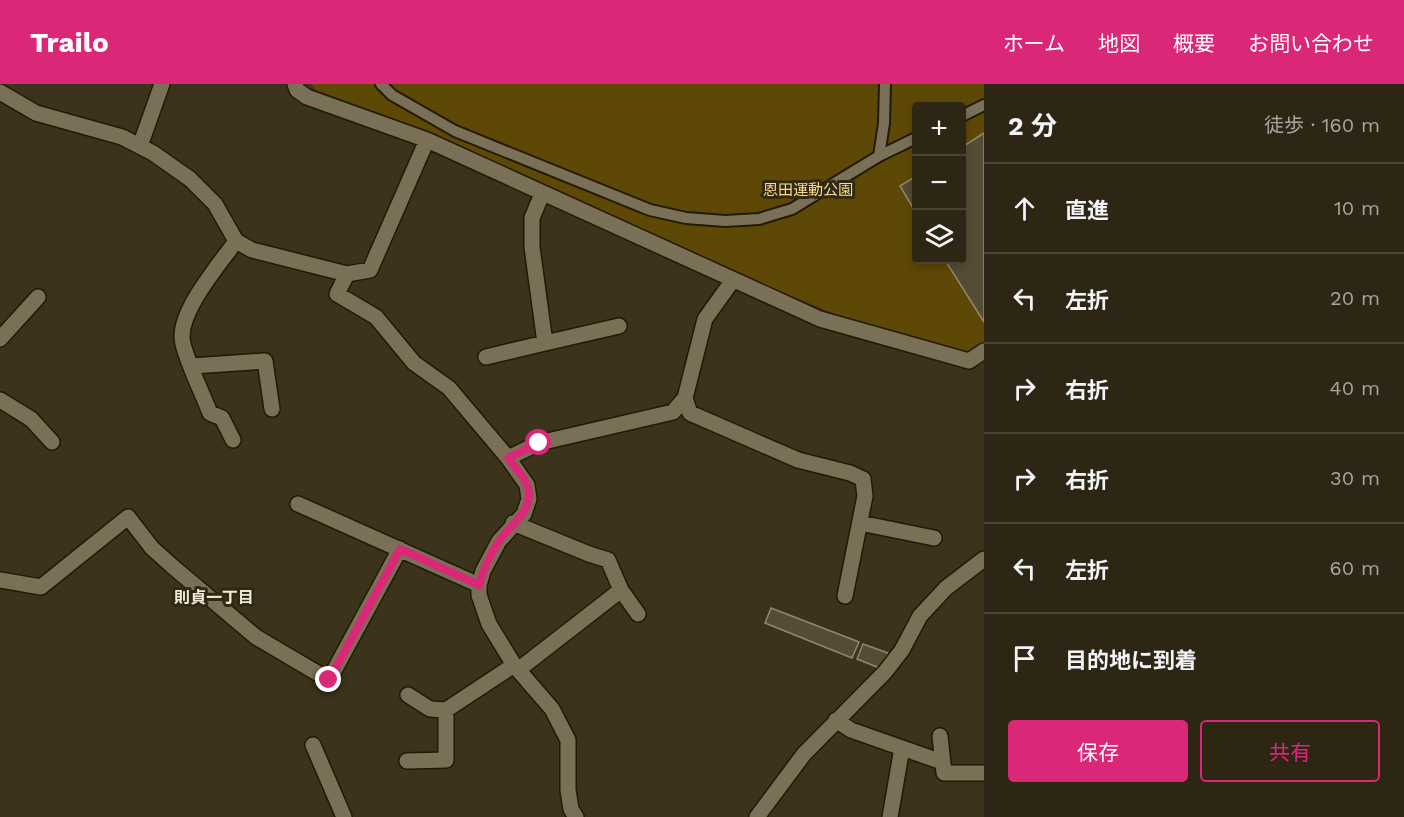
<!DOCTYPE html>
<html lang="ja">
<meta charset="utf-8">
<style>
:root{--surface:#2d2615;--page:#393222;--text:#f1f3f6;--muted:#a7a5a0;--line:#484334;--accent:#db2777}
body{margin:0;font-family:"Work Sans","Noto Sans JP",sans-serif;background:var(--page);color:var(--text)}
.controls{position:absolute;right:18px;top:18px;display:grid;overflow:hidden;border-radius:6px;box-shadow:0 3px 9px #0003}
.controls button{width:54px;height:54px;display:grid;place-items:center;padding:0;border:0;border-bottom:2px solid var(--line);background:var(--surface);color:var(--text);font:30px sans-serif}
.stop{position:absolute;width:18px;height:18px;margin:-14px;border:4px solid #db2777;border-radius:50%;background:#fff}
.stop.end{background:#db2777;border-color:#fff;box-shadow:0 2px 6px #0008}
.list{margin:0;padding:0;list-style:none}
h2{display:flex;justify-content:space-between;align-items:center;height:78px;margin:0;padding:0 24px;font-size:26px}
h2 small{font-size:20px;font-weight:400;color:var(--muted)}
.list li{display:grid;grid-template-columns:39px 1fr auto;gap:18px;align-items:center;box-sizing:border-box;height:90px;padding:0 24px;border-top:2px solid var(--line)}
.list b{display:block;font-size:22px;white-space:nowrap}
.list em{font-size:20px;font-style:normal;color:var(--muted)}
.actions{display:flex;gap:12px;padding:18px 24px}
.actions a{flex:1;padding:14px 0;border:2px solid var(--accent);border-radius:6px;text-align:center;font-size:21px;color:var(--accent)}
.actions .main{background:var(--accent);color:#fff}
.icon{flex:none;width:33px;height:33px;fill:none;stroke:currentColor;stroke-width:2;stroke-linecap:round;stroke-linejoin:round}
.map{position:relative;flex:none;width:984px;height:733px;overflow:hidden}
header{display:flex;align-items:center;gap:36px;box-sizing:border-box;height:84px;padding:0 30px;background:var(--accent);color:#fff}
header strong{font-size:28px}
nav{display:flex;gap:33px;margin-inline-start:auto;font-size:21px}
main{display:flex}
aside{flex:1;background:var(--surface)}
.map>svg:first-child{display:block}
.green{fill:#5e4806;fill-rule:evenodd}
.building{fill:#564c35;stroke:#92876e;stroke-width:1.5}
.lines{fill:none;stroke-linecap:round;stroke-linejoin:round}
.service-casing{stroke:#231a04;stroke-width:14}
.minor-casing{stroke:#231a04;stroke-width:18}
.service{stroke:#7a7057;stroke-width:10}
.minor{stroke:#7a7057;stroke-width:15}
.route{stroke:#db2777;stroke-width:8}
.labels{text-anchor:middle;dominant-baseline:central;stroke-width:6;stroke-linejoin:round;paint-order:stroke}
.park-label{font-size:15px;fill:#fbdb8f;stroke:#322912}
.neighbourhood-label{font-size:16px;font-weight:bold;fill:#efe9db;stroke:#322912}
</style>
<header>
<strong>Trailo</strong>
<nav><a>ホーム</a><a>地図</a><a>概要</a><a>お問い合わせ</a></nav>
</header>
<main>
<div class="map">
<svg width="984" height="733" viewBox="0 0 984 733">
<rect width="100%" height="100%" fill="#3c331c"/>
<path class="green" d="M311,0H984V259L969,269L835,230L735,189L431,48L316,6ZM916,22H962V176H916Z"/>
<path class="building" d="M984,49V238L945,176H962V63Z
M916,92V129L900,102Z
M771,524L859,558L852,574L765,539Z
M863,560L888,569L882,585L857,575Z"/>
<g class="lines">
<g class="service-casing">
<path id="service" d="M381,0L392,11L455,47L650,126L686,134L725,137L759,135L792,125L879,72L916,54
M962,32L984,21
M879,72L884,39L885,0"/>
</g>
<g class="minor-casing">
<path id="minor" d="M295,0L297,6L307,13L427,56L820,235L969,277L984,267
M0,8L36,29L122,53L153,69L190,95L215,120L236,157L252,166L347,190L370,186L427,56
M140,62L162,0
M542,110L532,134V163L545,259L619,242
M347,190L337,210L376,233L414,279L449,304L508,374L527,401L529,415L524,430L499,457L483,487L479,501V511L489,540L514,581L552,625L568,656V706L571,725L576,733
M0,255L38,213
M486,273L545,259
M192,282L265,277L272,325
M685,314L690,329L798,376L850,389L863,395L865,412L845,512
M0,316L31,335L52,358
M233,356L222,334L210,329C201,306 189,283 183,260C175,231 219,181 236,157
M508,374L539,359L673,328L685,314L705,235L733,196
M298,420L479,501
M513,439L589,470L608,476L621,506L638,530
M860,439L934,454
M0,496L41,503L128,433L152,464L172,482L256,553L329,596L400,465
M518,586L621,506
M408,611L430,625L446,626L514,581
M836,636L851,646L942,678
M940,652L944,689H984
M313,661L344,733
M407,677L446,676V626
M757,733L804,670L885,588L902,566L920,532L946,504L984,475
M890,733L902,664"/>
</g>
<use href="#service" class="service"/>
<use href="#minor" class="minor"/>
</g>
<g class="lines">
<path class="route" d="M329,596L400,465L479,501C483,485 490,471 499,457C510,440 536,426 527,401C524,392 513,382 508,374L539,359"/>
</g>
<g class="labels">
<g class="park-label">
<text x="808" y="106">恩田運動公園</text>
</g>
<g class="neighbourhood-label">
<text x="214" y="513">則貞一丁目</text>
</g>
</g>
</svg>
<div class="controls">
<button>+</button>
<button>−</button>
<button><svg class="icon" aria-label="layers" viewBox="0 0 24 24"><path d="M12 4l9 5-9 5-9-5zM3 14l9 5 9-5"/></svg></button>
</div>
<div class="stop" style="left:539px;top:359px"></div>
<div class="stop end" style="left:329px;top:596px"></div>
</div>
<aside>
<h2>2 分<small>徒歩 · 160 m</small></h2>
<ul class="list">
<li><svg class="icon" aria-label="ahead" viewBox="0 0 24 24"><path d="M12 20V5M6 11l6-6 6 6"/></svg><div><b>直進</b></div><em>10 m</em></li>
<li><svg class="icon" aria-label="left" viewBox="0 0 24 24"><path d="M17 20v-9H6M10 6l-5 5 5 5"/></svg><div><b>左折</b></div><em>20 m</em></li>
<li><svg class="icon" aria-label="right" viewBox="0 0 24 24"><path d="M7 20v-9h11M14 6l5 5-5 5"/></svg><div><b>右折</b></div><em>40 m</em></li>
<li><svg class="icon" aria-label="right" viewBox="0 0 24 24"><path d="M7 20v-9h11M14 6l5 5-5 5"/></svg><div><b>右折</b></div><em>30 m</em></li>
<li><svg class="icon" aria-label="left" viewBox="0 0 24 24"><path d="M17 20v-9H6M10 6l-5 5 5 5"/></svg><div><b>左折</b></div><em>60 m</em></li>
<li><svg class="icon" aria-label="arrive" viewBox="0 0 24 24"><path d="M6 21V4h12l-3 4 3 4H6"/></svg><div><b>目的地に到着</b></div></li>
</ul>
<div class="actions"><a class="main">保存</a><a>共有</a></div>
</aside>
</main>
